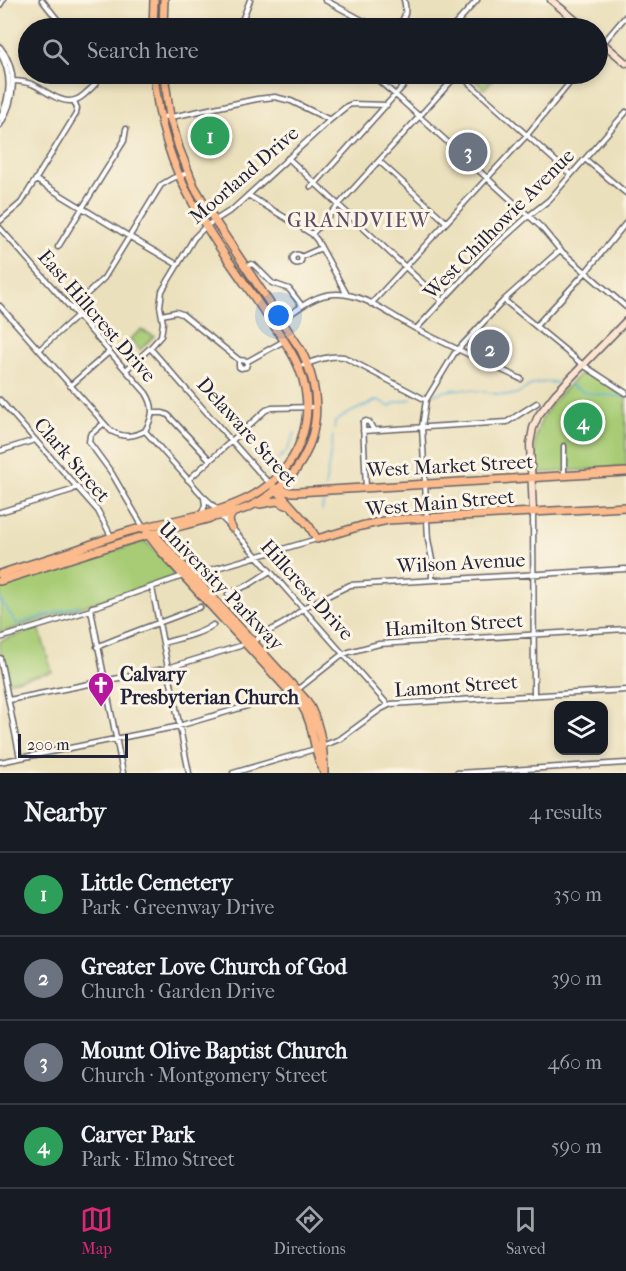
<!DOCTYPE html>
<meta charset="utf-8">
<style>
:root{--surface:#171b24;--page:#242831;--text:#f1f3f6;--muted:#9ea1a6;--line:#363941;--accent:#db2777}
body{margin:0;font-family:"IM FELL French Canon",serif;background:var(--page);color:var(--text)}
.controls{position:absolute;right:18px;bottom:18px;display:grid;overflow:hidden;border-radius:12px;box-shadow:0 3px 9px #0003}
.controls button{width:54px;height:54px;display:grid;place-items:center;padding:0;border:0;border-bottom:2px solid var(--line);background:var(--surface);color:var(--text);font:30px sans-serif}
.scale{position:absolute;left:18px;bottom:15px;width:110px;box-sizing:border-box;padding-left:6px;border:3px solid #22223b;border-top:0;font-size:16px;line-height:21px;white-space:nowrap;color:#22223b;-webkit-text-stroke:4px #fcf5e5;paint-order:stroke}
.you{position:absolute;left:279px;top:316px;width:21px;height:21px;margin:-15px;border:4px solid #fff;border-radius:50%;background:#1a73e8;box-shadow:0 0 0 9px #1a73e833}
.badge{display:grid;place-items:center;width:39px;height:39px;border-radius:50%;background:var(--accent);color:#fff;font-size:20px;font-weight:700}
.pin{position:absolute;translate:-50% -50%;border:3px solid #fff;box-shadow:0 2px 6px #0006}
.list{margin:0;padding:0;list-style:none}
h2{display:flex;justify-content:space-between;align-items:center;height:78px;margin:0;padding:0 24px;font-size:26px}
h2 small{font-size:20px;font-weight:400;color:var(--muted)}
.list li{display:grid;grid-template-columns:39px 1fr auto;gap:18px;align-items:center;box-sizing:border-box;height:84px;padding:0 24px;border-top:2px solid var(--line)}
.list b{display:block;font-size:22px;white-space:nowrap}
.list p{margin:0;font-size:20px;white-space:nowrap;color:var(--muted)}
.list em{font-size:20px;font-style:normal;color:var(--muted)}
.icon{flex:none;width:33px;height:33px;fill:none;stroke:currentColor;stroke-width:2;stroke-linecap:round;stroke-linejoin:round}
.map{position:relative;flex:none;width:626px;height:773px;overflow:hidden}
.search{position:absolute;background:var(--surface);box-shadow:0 3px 9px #0003;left:18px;right:18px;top:18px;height:66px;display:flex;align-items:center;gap:15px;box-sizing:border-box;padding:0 21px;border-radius:33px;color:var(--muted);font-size:22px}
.sheet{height:414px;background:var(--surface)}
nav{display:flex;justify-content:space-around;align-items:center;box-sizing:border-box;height:84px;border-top:2px solid var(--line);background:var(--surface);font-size:16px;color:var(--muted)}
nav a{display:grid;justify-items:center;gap:3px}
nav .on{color:var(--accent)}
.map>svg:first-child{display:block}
.green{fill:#a7cc75;stroke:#647758;stroke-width:1.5}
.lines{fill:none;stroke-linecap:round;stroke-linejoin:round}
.stream{stroke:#5bacd5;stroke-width:1.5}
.street-casing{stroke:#686468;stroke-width:7}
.secondary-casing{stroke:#686468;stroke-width:9}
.primary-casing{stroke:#686468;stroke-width:10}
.street{stroke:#fff;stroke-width:4}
.secondary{stroke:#fde4d1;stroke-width:6}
.primary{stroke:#fbbb8c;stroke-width:7}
.labels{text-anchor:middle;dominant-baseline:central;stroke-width:6;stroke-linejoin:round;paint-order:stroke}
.street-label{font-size:20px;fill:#22223b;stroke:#fcf5e5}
.poi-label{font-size:20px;font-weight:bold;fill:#22223b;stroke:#fcf5e5;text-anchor:start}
.neighbourhood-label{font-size:21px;letter-spacing:1.5px;fill:#5f4e67;stroke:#fcf5e5}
</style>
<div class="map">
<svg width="626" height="773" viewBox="0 0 626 773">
<rect width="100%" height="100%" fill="#fcf5e5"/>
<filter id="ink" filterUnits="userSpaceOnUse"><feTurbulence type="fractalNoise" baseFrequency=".0167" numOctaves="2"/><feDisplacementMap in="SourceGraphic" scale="12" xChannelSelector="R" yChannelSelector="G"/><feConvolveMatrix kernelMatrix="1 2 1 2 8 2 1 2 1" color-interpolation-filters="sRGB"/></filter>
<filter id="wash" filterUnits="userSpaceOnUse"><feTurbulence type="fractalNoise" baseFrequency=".008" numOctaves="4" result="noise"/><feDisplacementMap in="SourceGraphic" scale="24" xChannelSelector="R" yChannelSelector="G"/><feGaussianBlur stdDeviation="1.35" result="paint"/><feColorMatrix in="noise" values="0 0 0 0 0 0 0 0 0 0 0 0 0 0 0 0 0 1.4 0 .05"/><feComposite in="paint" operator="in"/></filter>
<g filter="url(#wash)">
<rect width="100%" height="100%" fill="#ebe0bc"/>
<path class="green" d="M475,74H498L484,89L472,78Z
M141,330L154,336L140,350L130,339Z
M584,370L587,371L626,396V467L537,473C536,463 535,453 535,444C537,413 563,391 584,370Z
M145,541L174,571V575L172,578L0,633V586Z
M39,628L52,672L7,682L0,649V641Z"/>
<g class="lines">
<path class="stream" d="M569,385L584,392L593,394L626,397
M435,394C457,387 469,389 491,393C497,394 504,395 510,395C519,395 524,389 531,385C540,381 550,382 559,383
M334,429L335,422L345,415L377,400L383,402L388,406H391L394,403L412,399
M269,474L273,464L287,451L295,433
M325,488L333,436
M322,510L325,493
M0,599L17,624L80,605"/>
</g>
</g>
<g filter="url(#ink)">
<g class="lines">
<g class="street-casing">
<path id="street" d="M42,0L57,19L68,28
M325,0L362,20L383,28
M0,5L3,0
M235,28L243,18L250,0
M390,28C404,24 408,14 404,0
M452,28L477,0
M0,47C19,71 15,100 0,125
M598,49L626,16
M0,53C12,74 11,96 0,118
M365,74L378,80L399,98L541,227L560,250L626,307
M459,74L571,175
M13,81C20,81 25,82 32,84C44,89 61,105 75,100C79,99 84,95 87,92C94,86 98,82 101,74
M161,117L176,116L257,99L275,97L291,101L330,120
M288,158L442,301
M585,159L626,193
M379,161L446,222
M36,180L130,237L178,265
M311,187L317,182L414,74
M248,195L312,234L317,240L346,293
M0,221L21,203L76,114L77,108L74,101
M0,228L146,393C155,407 153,417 145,431
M312,234L458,74
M58,247L124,141L126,129
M292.5 259a4.5 4.5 0 1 1 9 0a4.5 4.5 0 1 1-9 0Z
M301,257L321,248
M246,267L251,264L254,265L272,283L289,289L302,306
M504,300L583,365L626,393
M371,304L527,135L577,74
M0,306L111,431C124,438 132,437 145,431
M71,309L104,278L161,185L173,178L188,173
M162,315L176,312L182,314L239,360L248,361L284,341
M282,320C298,309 315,294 335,294C363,292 393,317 418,330C452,347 487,363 521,379
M536,326L585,273L626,223
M416,329L485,255L526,218L549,200L626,112
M150,348L265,479L271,483
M39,350L77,316
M239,360V367L241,368L246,367L248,361
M299,367C314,361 328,355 344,357L426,400
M126,370L150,348L161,336L163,323L160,306L162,291L194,238L206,226L233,209L330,120L347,106L352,104L387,105
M70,386L109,352
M0,400L98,511L112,538
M152,413H163L168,415L210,460
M103,424L90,435L89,442L111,472L143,527
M145,431L202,495L217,509
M363,431L507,422L537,403
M564,446V475
M0,451L35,440
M188,480L266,410L272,408L315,407
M366,488L363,423L366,421L369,422L373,429
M0,512L72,490L77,486
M202,513L205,505L204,498
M533,513L534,695
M220,516L232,528L388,705
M193,575L317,539
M432,580V560L428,539L422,427L426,400L454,354L504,300L560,250
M152,588L189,773
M228,594L250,584L270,571
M91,610L123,773
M0,638L91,610L92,607L97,606L183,576
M253,642L266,633L284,623L307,606L350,585L626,569
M163,643C180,638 199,635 213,625
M97,647C131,632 166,621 200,607
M0,658L20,758
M297,690L340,656L349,652L379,644L626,629
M9,700L164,669L240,646L244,643
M322,746L340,739L381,709L391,704L626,690
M0,762L175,727L285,695L289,692
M233,773L315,749
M457,773L626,763"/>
</g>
<g class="secondary-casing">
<path id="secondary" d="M551,0L585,28
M598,39L626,63
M533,512L530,444L533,428L538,416L555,394L626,321"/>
</g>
<g class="primary-casing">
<path id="primary" d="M153,28L154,0
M163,28L164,0
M275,488L309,526L317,539L361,526L388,520L626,507
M276,489L290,492H297L626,472
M260,504L277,501L286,505
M232,528C228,522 228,517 234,512
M147,533L160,550L301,704C315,725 312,749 323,770
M151,533L158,538L307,701C320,723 324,748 324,773
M0,574C26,565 52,558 78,549C95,543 112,536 130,531C169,520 216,516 252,496C299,470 319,418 299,368C292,350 279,333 268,317C243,280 214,243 193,203C170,163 158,119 154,74
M0,581C48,566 96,550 144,536C167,529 191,524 214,517C226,514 238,512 249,507C314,476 332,411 301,350L215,221L194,186L179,148L170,117L164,74"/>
</g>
<use href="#street" class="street"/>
<use href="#secondary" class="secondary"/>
<use href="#primary" class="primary"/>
</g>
</g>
<defs>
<g id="church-pin" transform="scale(1.35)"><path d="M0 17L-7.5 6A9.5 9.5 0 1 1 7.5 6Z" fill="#b5179e" stroke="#fcf5e5"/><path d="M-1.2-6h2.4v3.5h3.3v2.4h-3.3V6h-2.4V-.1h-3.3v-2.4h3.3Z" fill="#fff"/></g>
</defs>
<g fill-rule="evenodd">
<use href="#church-pin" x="101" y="685"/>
</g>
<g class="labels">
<g class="street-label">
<text transform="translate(244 175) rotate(-41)">Moorland Drive</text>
<text transform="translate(499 224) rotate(-45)">West Chilhowie Avenue</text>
<text transform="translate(97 316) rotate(49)">East Hillcrest Drive</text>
<text transform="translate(247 432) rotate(48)">Delaware Street</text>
<text transform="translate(72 460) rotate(49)">Clark Street</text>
<text transform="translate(450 466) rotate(-3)">West Market Street</text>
<text transform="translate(440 503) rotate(-5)">West Main Street</text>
<text transform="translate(461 563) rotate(-3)">Wilson Avenue</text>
<text transform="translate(221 586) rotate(46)">University Parkway</text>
<text transform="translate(307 590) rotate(48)">Hillcrest Drive</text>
<text transform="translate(454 625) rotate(-4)">Hamilton Street</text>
<text transform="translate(456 686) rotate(-4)">Lamont Street</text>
</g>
<g class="poi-label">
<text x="120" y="674">Calvary<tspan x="120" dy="23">Presbyterian Church</tspan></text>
</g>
<g class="neighbourhood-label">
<text x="359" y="220">GRANDVIEW</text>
</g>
</g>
</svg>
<div class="controls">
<button><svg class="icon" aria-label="layers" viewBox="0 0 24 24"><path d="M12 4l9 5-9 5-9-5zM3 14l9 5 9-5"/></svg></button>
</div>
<div class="scale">200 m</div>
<div class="you"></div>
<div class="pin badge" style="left:210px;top:136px;background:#2e9e5b">1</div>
<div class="pin badge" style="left:490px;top:349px;background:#6b7280">2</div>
<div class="pin badge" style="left:468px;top:152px;background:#6b7280">3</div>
<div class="pin badge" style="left:583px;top:422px;background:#2e9e5b">4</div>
<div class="search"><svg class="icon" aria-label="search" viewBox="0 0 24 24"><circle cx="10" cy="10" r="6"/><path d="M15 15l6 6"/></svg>Search here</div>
</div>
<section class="sheet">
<h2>Nearby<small>4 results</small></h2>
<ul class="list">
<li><span class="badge" style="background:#2e9e5b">1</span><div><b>Little Cemetery</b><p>Park · Greenway Drive</p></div><em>350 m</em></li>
<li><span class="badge" style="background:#6b7280">2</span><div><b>Greater Love Church of God</b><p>Church · Garden Drive</p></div><em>390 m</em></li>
<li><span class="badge" style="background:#6b7280">3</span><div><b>Mount Olive Baptist Church</b><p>Church · Montgomery Street</p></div><em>460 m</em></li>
<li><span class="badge" style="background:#2e9e5b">4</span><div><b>Carver Park</b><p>Park · Elmo Street</p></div><em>590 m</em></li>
</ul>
</section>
<nav>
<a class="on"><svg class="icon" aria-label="map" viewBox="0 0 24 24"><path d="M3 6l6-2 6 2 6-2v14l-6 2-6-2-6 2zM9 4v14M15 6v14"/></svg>Map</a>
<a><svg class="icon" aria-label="directions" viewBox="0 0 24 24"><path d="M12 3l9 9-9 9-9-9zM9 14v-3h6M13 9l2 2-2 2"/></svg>Directions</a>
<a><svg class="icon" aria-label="saved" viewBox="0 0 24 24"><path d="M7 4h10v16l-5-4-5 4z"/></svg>Saved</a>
</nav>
